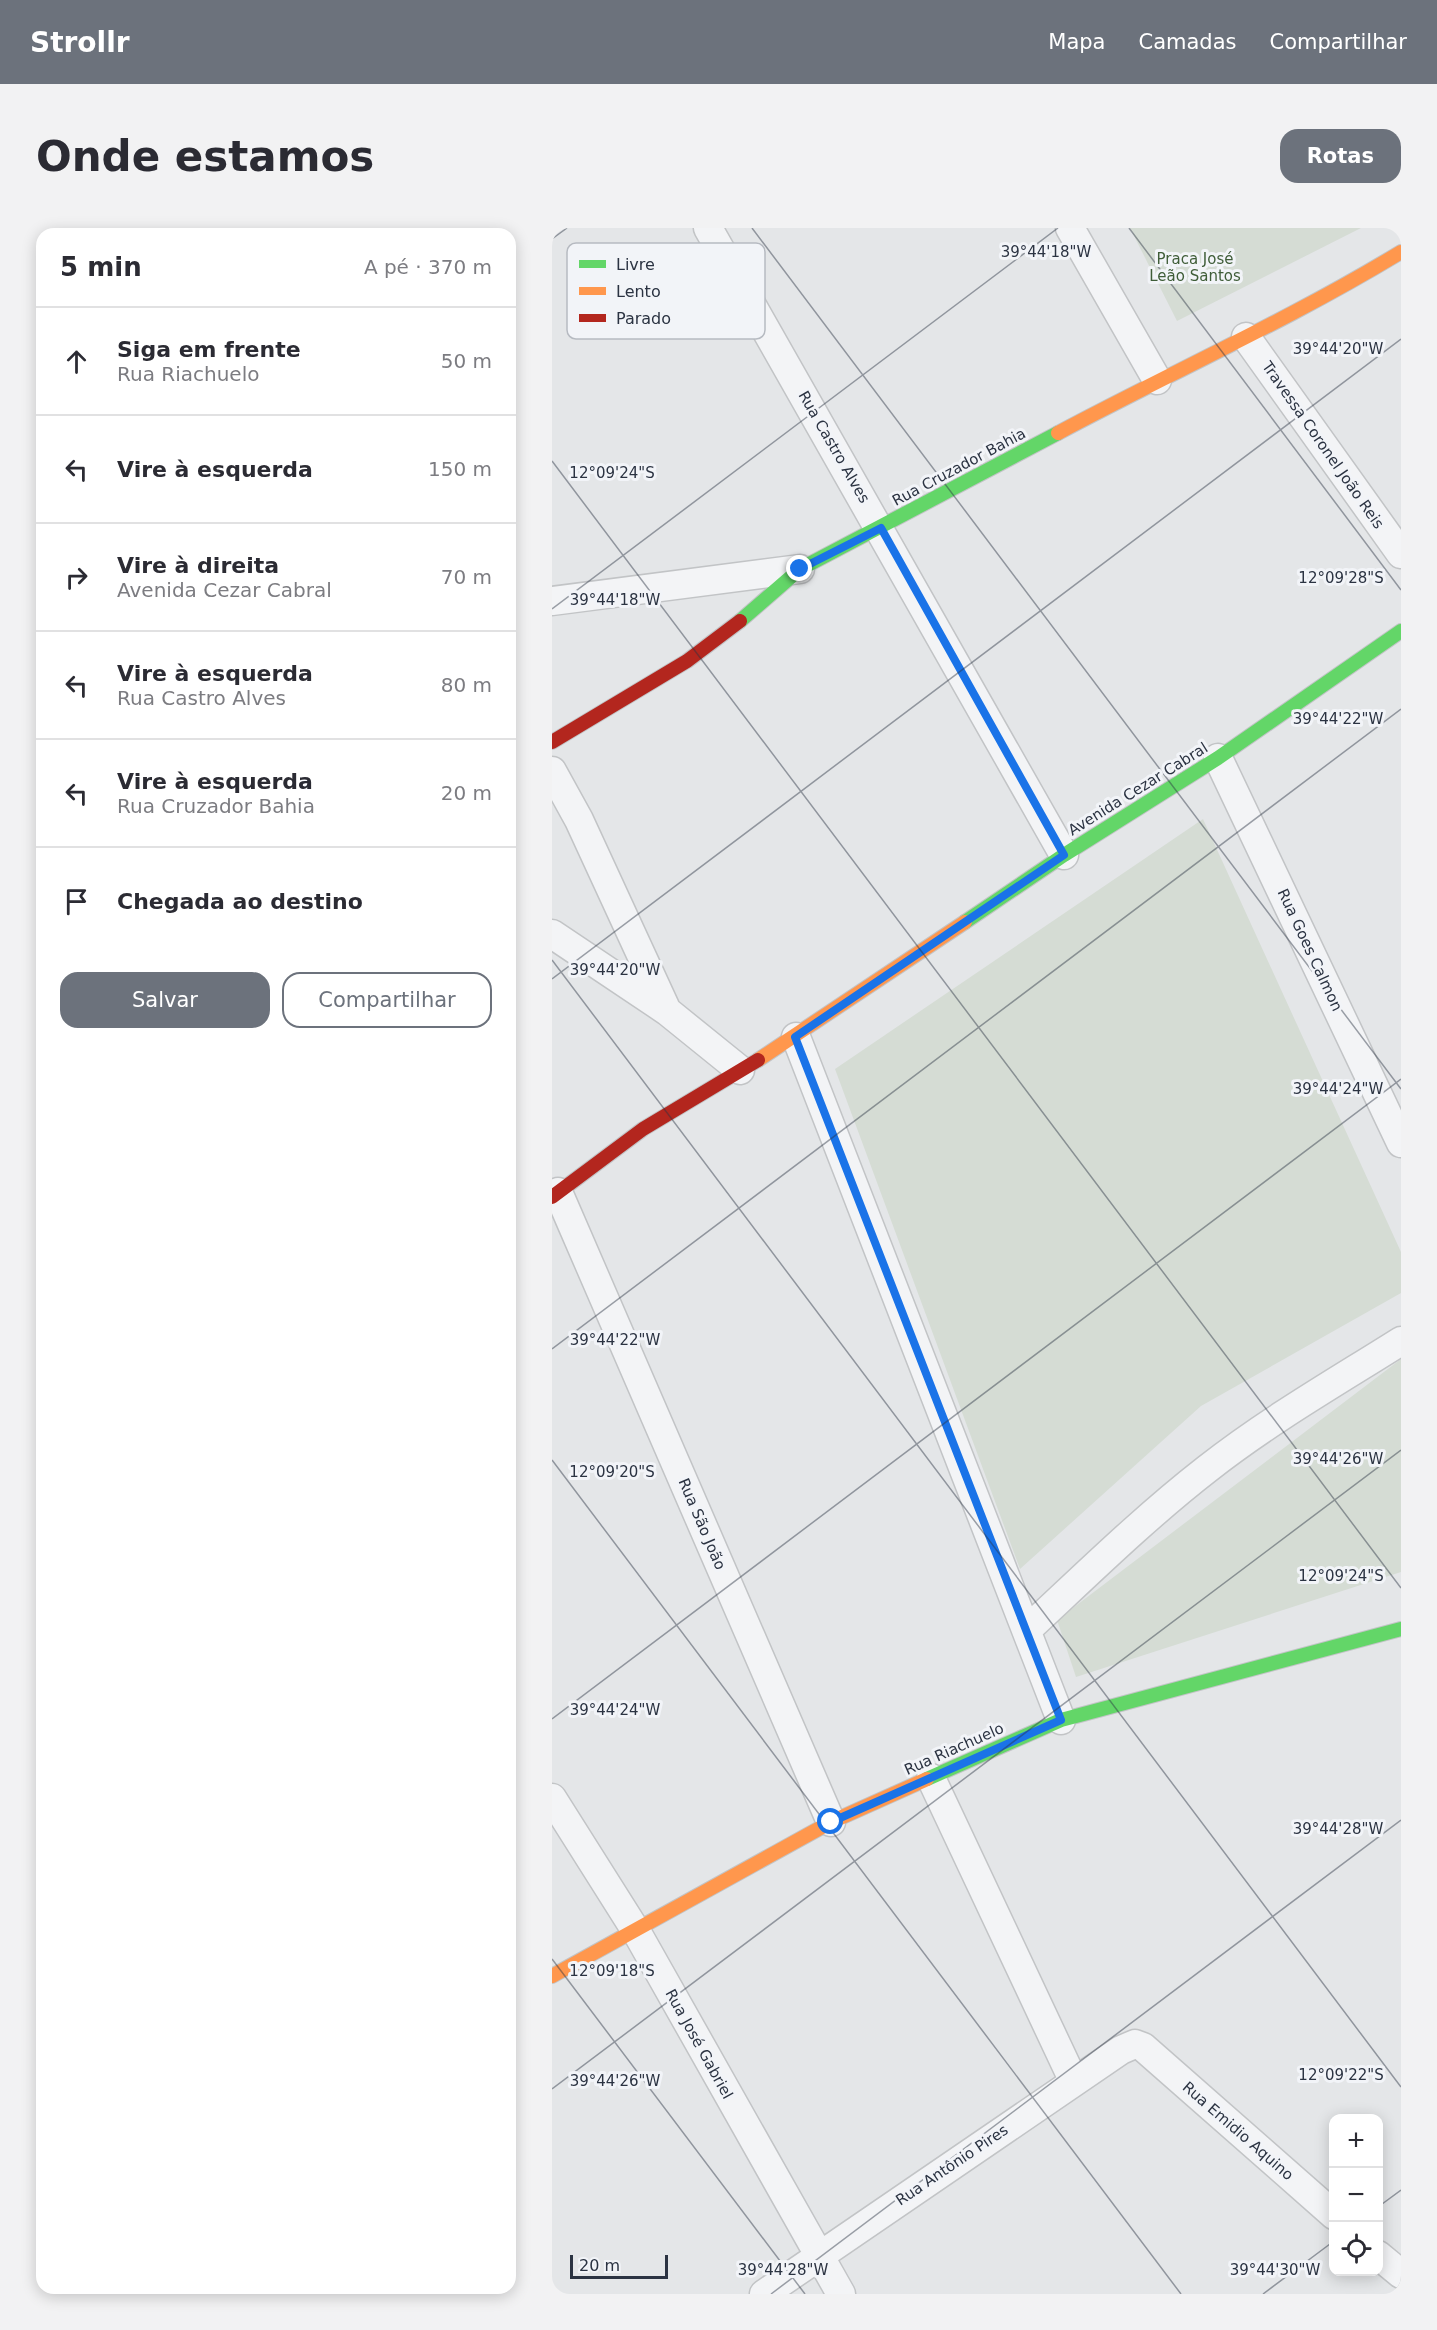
<!DOCTYPE html>
<html lang="pt">
<meta charset="utf-8">
<style>
:root{--surface:#fff;--page:#f2f2f3;--text:#2b2b33;--muted:#7c7c81;--line:#e1e1e2;--accent:#6c727c}
body{margin:0;font-family:"DejaVu Sans",sans-serif;background:var(--page);color:var(--text)}
.controls{position:absolute;right:18px;bottom:18px;display:grid;overflow:hidden;border-radius:12px;box-shadow:0 3px 15px #0003}
.controls button{width:54px;height:54px;display:grid;place-items:center;padding:0;border:0;border-bottom:2px solid var(--line);background:var(--surface);color:var(--text);font:30px sans-serif}
.scale{position:absolute;left:18px;bottom:15px;width:98px;box-sizing:border-box;padding-left:6px;border:3px solid #2b3342;border-top:0;font-size:16px;line-height:21px;white-space:nowrap;color:#2b3342;-webkit-text-stroke:4px #f2f4f8;paint-order:stroke}
.stop{position:absolute;width:18px;height:18px;margin:-14px;border:4px solid #1a73e8;border-radius:50%;background:#fff}
.stop.end{background:#1a73e8;border-color:#fff;box-shadow:0 2px 6px #0008}
.list{margin:0;padding:0;list-style:none}
h2{display:flex;justify-content:space-between;align-items:center;height:78px;margin:0;padding:0 24px;font-size:26px}
h2 small{font-size:20px;font-weight:400;color:var(--muted)}
.list li{display:grid;grid-template-columns:39px 1fr auto;gap:18px;align-items:center;box-sizing:border-box;height:108px;padding:0 24px;border-top:2px solid var(--line)}
.list b{display:block;font-size:22px;white-space:nowrap}
.list p{margin:0;font-size:20px;white-space:nowrap;color:var(--muted)}
.list em{font-size:20px;font-style:normal;color:var(--muted)}
.actions{display:flex;gap:12px;padding:18px 24px}
.actions a{flex:1;padding:14px 0;border:2px solid var(--accent);border-radius:18px;text-align:center;font-size:21px;color:var(--accent)}
.actions .main{background:var(--accent);color:#fff}
.icon{flex:none;width:33px;height:33px;fill:none;stroke:currentColor;stroke-width:2;stroke-linecap:round;stroke-linejoin:round}
.map{position:relative;flex:none;width:849px;height:2066px;overflow:hidden;border-radius:18px}
header{display:flex;align-items:center;gap:36px;box-sizing:border-box;height:84px;padding:0 30px;background:var(--accent);color:#fff}
header strong{font-size:28px}
nav{display:flex;gap:33px;margin-inline-start:auto;font-size:21px}
.intro{display:flex;align-items:center;justify-content:space-between;box-sizing:border-box;height:144px;padding:0 36px}
h1{margin:0;font-size:42px}
.button{padding:15px 27px;border-radius:18px;background:var(--accent);color:#fff;font-size:21px;font-weight:700}
main{display:flex;gap:36px;padding:0 36px}
aside{flex:1;background:var(--surface);border-radius:18px;box-shadow:0 3px 15px #0003}
.map>svg:first-child{display:block}
.green{fill:#d5dcd4}
.lines{fill:none;stroke-linecap:round;stroke-linejoin:round}
.street-casing{stroke:#c2c4c6;stroke-width:31}
.fast-casing{stroke:#c2c4c6;stroke-width:16}
.slow-casing{stroke:#c2c4c6;stroke-width:16}
.jam-casing{stroke:#c2c4c6;stroke-width:16}
.street{stroke:#f3f4f6;stroke-width:28}
.fast{stroke:#63d668;stroke-width:14}
.slow{stroke:#ff974d;stroke-width:14}
.jam{stroke:#b3261e;stroke-width:14}
.route{stroke:#1a73e8;stroke-width:8}
.ticks{fill:none;stroke:#2b3342;stroke-width:1.5;stroke-opacity:0.45}
.labels{text-anchor:middle;dominant-baseline:central;stroke-width:6;stroke-linejoin:round;paint-order:stroke}
.park-label{font-size:15px;fill:#3f5d38;stroke:#f2f4f8}
.street-label{font-size:15px;fill:#2b3342;stroke:#f2f4f8}
.key{fill:#f2f4f8;stroke:#b6bac1;stroke-width:1.5}
.key-label{font-size:16px;fill:#2b3342}
.ticks-label{font-size:15px;text-anchor:middle;fill:#2b3342;stroke:#f2f4f8;stroke-width:6;stroke-linejoin:round;paint-order:stroke}
</style>
<header>
<strong>Strollr</strong>
<nav><a>Mapa</a><a>Camadas</a><a>Compartilhar</a></nav>
</header>
<div class="intro"><h1>Onde estamos</h1><a class="button">Rotas</a></div>
<main>
<aside>
<h2>5 min<small>A pé · 370 m</small></h2>
<ul class="list">
<li><svg class="icon" aria-label="ahead" viewBox="0 0 24 24"><path d="M12 20V5M6 11l6-6 6 6"/></svg><div><b>Siga em frente</b><p>Rua Riachuelo</p></div><em>50 m</em></li>
<li><svg class="icon" aria-label="left" viewBox="0 0 24 24"><path d="M17 20v-9H6M10 6l-5 5 5 5"/></svg><div><b>Vire à esquerda</b></div><em>150 m</em></li>
<li><svg class="icon" aria-label="right" viewBox="0 0 24 24"><path d="M7 20v-9h11M14 6l5 5-5 5"/></svg><div><b>Vire à direita</b><p>Avenida Cezar Cabral</p></div><em>70 m</em></li>
<li><svg class="icon" aria-label="left" viewBox="0 0 24 24"><path d="M17 20v-9H6M10 6l-5 5 5 5"/></svg><div><b>Vire à esquerda</b><p>Rua Castro Alves</p></div><em>80 m</em></li>
<li><svg class="icon" aria-label="left" viewBox="0 0 24 24"><path d="M17 20v-9H6M10 6l-5 5 5 5"/></svg><div><b>Vire à esquerda</b><p>Rua Cruzador Bahia</p></div><em>20 m</em></li>
<li><svg class="icon" aria-label="arrive" viewBox="0 0 24 24"><path d="M6 21V4h12l-3 4 3 4H6"/></svg><div><b>Chegada ao destino</b></div></li>
</ul>
<div class="actions"><a class="main">Salvar</a><a>Compartilhar</a></div>
</aside>
<div class="map">
<svg width="849" height="2066" viewBox="0 0 849 2066">
<rect width="100%" height="100%" fill="#e4e6e8"/>
<path class="green" d="M578,0H809L625,93Z
M651,591L849,1024V1065L649,1178L468,1341L283,841Z
M849,1131V1344L524,1449L505,1392Z"/>
<g class="lines">
<g class="street-casing">
<path id="street" d="M156,0L512,627
M518,0L605,152
M694,109L849,326
M0,373L248,341
M666,530L849,915
M0,543L27,592L115,783
M0,706L115,783L188,842
M244,809L509,1492
M6,964L279,1594
M476,1401C534,1347 592,1290 655,1241C716,1193 784,1154 849,1113
M379,1550L522,1854
M0,1570L84,1703L289,2066
M826,2027L849,2046
M212,2066L569,1822L583,1816L591,1819L782,1987"/>
</g>
<g class="fast-casing">
<path id="fast" d="M188,393L248,341L506,205
M413,694L512,627L666,530L849,403
M375,1551L509,1492L849,1401"/>
</g>
<g class="slow-casing">
<path id="slow" d="M506,205C620,144 739,91 849,24
M206,832L413,694
M0,1748L279,1594L375,1551"/>
</g>
<g class="jam-casing">
<path id="jam" d="M0,514L135,433L188,393
M0,969L91,901L206,832"/>
</g>
<use href="#street" class="street"/>
<use href="#fast" class="fast"/>
<use href="#slow" class="slow"/>
<use href="#jam" class="jam"/>
</g>
<g class="lines">
<path class="route" d="M248,341L329,300L512,627L243,809L509,1492L279,1594"/>
</g>
<path class="ticks" d="M200,0L849,861M577,0L849,362M0,11L15,0M0,233L849,1360M0,381L506,0M0,732L849,1859M0,751L849,111M0,1121L849,481M0,1232L629,2066M0,1491L849,851M0,1731L253,2066M0,1861L849,1222M826,1979L849,1962M219,2066L849,1592M711,2066L782,2013"/>
<g class="labels">
<g class="park-label">
<text x="643" y="31">Praca José<tspan x="643" dy="17">Leão Santos</tspan></text>
</g>
<g class="street-label">
<text transform="translate(771 217) rotate(55)">Travessa Coronel João Reis</text>
<text transform="translate(282 219) rotate(60)">Rua Castro Alves</text>
<text transform="translate(407 239) rotate(-28)">Rua Cruzador Bahia</text>
<text transform="translate(586 561) rotate(-32)">Avenida Cezar Cabral</text>
<text transform="translate(758 722) rotate(65)">Rua Goes Calmon</text>
<text transform="translate(150 1296) rotate(67)">Rua São João</text>
<text transform="translate(402 1521) rotate(-24)">Rua Riachuelo</text>
<text transform="translate(147 1816) rotate(61)">Rua José Gabriel</text>
<text transform="translate(686 1903) rotate(41)">Rua Emidio Aquino</text>
<text transform="translate(400 1937) rotate(-34)">Rua Antônio Pires</text>
</g>
</g>
<rect x="15" y="15" width="198" height="96" rx="9" class="key"/>
<rect x="27" y="32" width="27" height="8" fill="#63d668"/>
<rect x="27" y="59" width="27" height="8" fill="#ff974d"/>
<rect x="27" y="86" width="27" height="8" fill="#b3261e"/>
<g class="key-label">
<text x="64" y="42">Livre</text>
<text x="64" y="69">Lento</text>
<text x="64" y="96">Parado</text>
</g>
<g class="ticks-label">
<text x="494" y="29">39°44'18"W</text>
<text x="786" y="126">39°44'20"W</text>
<text x="60" y="250">12°09'24"S</text>
<text x="789" y="355">12°09'28"S</text>
<text x="63" y="377">39°44'18"W</text>
<text x="786" y="496">39°44'22"W</text>
<text x="63" y="747">39°44'20"W</text>
<text x="786" y="866">39°44'24"W</text>
<text x="63" y="1117">39°44'22"W</text>
<text x="786" y="1236">39°44'26"W</text>
<text x="60" y="1249">12°09'20"S</text>
<text x="789" y="1353">12°09'24"S</text>
<text x="63" y="1487">39°44'24"W</text>
<text x="786" y="1606">39°44'28"W</text>
<text x="60" y="1748">12°09'18"S</text>
<text x="789" y="1852">12°09'22"S</text>
<text x="63" y="1858">39°44'26"W</text>
<text x="231" y="2047">39°44'28"W</text>
<text x="723" y="2047">39°44'30"W</text>
</g>
</svg>
<div class="controls">
<button>+</button>
<button>−</button>
<button><svg class="icon" aria-label="locate" viewBox="0 0 24 24"><circle cx="12" cy="12" r="6"/><path d="M12 2v4M12 18v4M2 12h4M18 12h4"/></svg></button>
</div>
<div class="scale">20 m</div>
<div class="stop" style="left:279px;top:1594px"></div>
<div class="stop end" style="left:248px;top:341px"></div>
</div>
</main>
